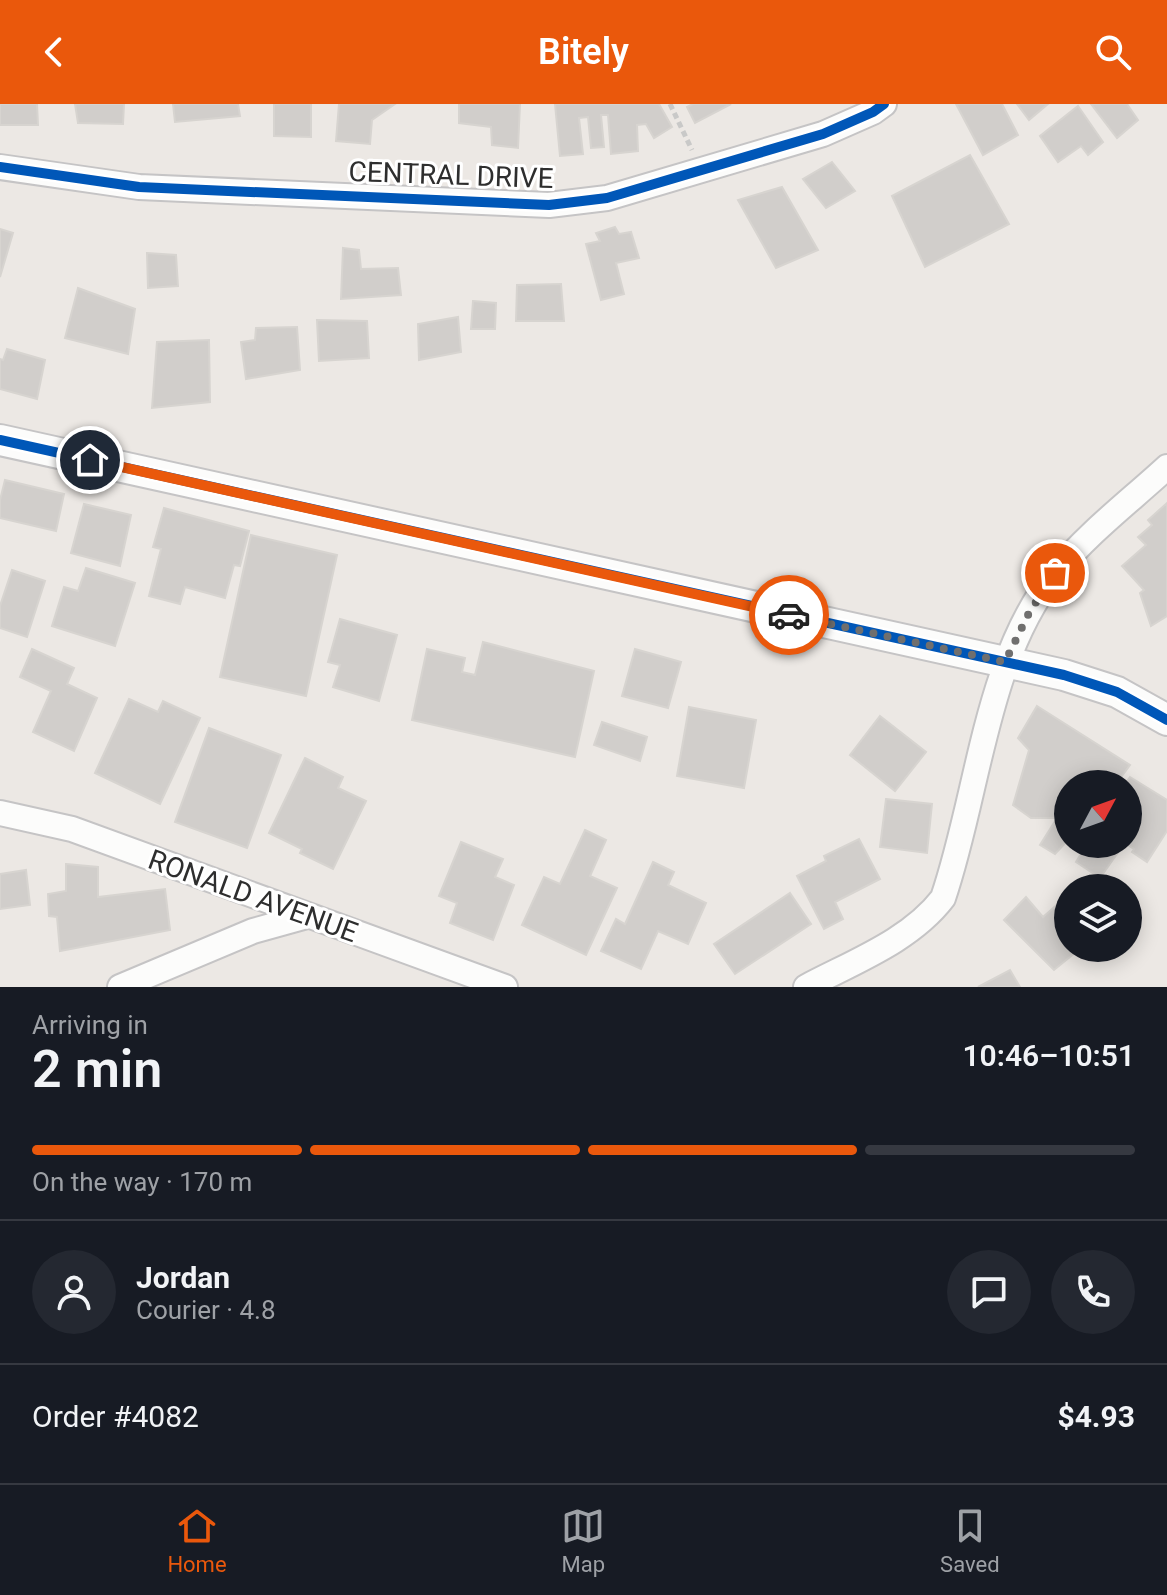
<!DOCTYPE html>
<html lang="en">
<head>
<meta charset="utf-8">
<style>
	:root { --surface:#171b24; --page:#242831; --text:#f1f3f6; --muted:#9ea1a6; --line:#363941; --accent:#ea580c }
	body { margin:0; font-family:Roboto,sans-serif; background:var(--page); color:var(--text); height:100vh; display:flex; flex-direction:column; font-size:30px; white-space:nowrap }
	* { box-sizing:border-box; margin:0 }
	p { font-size:26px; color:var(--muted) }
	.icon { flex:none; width:44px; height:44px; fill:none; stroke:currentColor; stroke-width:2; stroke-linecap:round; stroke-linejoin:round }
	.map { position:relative; height:883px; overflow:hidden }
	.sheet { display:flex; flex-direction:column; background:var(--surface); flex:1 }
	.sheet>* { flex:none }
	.needle { width:52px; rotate:49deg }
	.controls { position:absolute; left:1054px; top:666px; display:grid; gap:16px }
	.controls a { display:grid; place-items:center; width:88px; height:88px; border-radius:50%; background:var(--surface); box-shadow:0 4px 20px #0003; font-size:40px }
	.pin { position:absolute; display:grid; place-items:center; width:68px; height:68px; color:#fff; margin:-34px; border:4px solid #fff; border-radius:50%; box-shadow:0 2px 8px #0007 }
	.courier { position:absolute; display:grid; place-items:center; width:80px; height:80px; margin:-40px; border:6px solid #ea580c; border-radius:50%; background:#fff; color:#222; box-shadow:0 2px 10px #0007 }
	.headline em { font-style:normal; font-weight:600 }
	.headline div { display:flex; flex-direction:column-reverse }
	.headline { display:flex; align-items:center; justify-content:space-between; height:136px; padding:0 32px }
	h1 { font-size:52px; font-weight:600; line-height:60px }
	.bar { display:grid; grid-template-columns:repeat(4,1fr); gap:12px 8px; align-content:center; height:96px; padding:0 32px }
	.bar i { height:10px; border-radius:6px; background:var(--line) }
	.bar .selected { background:var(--accent) }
	.bar p { grid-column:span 4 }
	.line { display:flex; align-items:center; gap:20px; padding:0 32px; border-top:2px solid var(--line) }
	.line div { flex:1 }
	.round { display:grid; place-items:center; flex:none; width:84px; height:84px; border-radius:42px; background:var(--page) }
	header { display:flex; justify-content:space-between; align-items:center; height:104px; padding:0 32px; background:var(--accent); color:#fff; font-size:36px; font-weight:600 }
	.menu { display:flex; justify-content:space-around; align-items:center; height:112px; border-top:2px solid var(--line); background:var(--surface); font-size:22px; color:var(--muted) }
	.menu a { display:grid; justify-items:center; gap:4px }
	.menu .selected { color:var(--accent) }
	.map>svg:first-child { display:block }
	.building { fill:#d1cecb; stroke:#d7d4d0; stroke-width:2 }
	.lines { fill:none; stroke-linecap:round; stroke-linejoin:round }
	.minor-casing { stroke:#c5c4c5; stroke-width:28 }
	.tertiary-casing { stroke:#c5c4c5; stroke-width:34 }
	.path { stroke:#c9c9c8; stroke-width:5; stroke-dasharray:6 4; stroke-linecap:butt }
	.minor { stroke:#fcfcfb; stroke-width:24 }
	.tertiary { stroke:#fcfcfb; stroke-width:30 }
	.cycleway-casing { stroke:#fff; stroke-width:15 }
	.cycleway { stroke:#0057b8; stroke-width:10 }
	.done { stroke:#706f6e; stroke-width:8; stroke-dasharray:0 14.4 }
	.route { stroke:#ea580c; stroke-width:10 }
	.labels { text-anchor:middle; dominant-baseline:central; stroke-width:6; stroke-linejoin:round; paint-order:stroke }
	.street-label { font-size:28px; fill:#2e2e2e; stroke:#fff }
</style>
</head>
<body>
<header><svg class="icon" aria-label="back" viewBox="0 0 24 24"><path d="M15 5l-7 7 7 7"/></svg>Bitely<svg class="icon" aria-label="search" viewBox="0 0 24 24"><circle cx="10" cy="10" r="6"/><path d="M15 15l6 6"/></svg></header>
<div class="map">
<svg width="1167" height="883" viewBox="0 0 1167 883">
	<rect width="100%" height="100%" fill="#ece8e4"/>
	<!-- building -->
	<g class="building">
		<path d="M 0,0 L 37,0 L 38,21 L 0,21 Z"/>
		<path d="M 75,0 L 124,0 L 123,20 L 78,19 Z"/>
		<path d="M 173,0 L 238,0 L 240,12 L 175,18 Z"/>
		<path d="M 274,0 L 311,0 L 311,33 L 274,32 Z"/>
		<path d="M 339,0 L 395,0 L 372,16 L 370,40 L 336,37 Z"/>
		<path d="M 459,0 L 520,0 L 518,44 L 492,41 L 491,23 L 459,19 Z"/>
		<path d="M 555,0 L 659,0 L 672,23 L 654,34 L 646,20 L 637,21 L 638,47 L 611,50 L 608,11 L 601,11 L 604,43 L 591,44 L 588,13 L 579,14 L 583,50 L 560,52 Z"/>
		<path d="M 693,0 L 731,0 L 695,19 L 687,3 Z"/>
		<path d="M 956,0 L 1002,0 L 1018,31 L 983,51 Z"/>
		<path d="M 1017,0 L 1048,0 L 1029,16 Z"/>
		<path d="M 1091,0 L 1127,0 L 1138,16 L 1117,34 Z"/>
		<path d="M 1078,2 L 1103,38 L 1088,51 L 1081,42 L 1058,58 L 1040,32 Z"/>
		<path d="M 970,51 L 1009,120 L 925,163 L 892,92 Z"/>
		<path d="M 832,58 L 855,87 L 826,104 L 803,75 Z"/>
		<path d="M 782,83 L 818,146 L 776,164 L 738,96 Z"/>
		<path d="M 615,123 L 619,130 L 631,128 L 639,154 L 616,159 L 624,190 L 601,196 L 586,140 L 600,137 L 596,129 Z"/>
		<path d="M 0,125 L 13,129 L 0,173 Z"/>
		<path d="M 343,144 L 359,146 L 361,165 L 398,164 L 401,191 L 341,195 Z"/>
		<path d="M 147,149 L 176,151 L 178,182 L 148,184 Z"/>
		<path d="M 561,180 L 564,217 L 516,217 L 517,181 Z"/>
		<path d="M 78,184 L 135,205 L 128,250 L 65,234 Z"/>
		<path d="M 473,197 L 496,199 L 495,225 L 471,225 Z"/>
		<path d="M 458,213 L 461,248 L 419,256 L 418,220 Z"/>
		<path d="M 317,216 L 367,217 L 369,254 L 319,257 Z"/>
		<path d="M 297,223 L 300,266 L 246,275 L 241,238 L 255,236 L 256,224 Z"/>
		<path d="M 209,236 L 210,298 L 152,304 L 157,238 Z"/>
		<path d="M 7,245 L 45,256 L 37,295 L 0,285 L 0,255 L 3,256 Z"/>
		<path d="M 5,376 L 64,390 L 56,427 L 0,414 L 0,396 Z"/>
		<path d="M 1167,399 L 1167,512 L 1151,522 L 1140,489 L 1144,486 L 1122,462 L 1146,441 L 1138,433 L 1152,421 L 1148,416 Z"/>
		<path d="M 84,400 L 131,411 L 120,462 L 71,449 Z"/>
		<path d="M 164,404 L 249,427 L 240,462 L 234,461 L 225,494 L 185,483 L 180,500 L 149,492 L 161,445 L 153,443 Z"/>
		<path d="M 251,431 L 337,451 L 306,592 L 220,573 Z"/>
		<path d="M 86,464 L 135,479 L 115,542 L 52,522 L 64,483 L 78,487 Z"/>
		<path d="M 12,466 L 45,477 L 27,533 L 0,524 L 0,502 Z"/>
		<path d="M 340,515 L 397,531 L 379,597 L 333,583 L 340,561 L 328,558 Z"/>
		<path d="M 483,538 L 594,567 L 575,653 L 412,616 L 427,545 L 465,554 L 462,568 L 475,571 Z"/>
		<path d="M 32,545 L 74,564 L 67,580 L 97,594 L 74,647 L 33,628 L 51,587 L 20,573 Z"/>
		<path d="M 635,545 L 681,558 L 668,604 L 622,592 Z"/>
		<path d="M 129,595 L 158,608 L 163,597 L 200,614 L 160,700 L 95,669 Z"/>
		<path d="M 1037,602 L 1130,661 L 1116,680 L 1068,680 L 1068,736 L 1055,750 L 1040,741 L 1057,714 L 1031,714 L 1013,701 L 1029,646 L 1018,634 Z"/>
		<path d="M 689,603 L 756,616 L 744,684 L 677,672 Z"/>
		<path d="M 880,612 L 926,648 L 895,687 L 850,651 Z"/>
		<path d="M 602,618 L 647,633 L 640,657 L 594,641 Z"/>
		<path d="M 209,624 L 281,651 L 247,744 L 175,718 Z"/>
		<path d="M 305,654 L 343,673 L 338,684 L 366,697 L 333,765 L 300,749 L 302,745 L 269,729 Z"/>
		<path d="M 1130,673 L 1167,696 L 1167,727 L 1147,758 L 1132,748 L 1134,745 L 1126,740 L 1128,740 L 1128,680 L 1125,680 Z"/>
		<path d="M 886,695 L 932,700 L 927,749 L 880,743 Z"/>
		<path d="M 585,726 L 606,736 L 590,772 L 617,784 L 586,851 L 522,821 L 544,773 L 560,780 Z"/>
		<path d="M 859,735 L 880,775 L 835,798 L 843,815 L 824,825 L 797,772 L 826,757 L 824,752 Z"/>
		<path d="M 461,738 L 503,755 L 495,773 L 514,781 L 493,836 L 450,819 L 457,799 L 439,792 Z"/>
		<path d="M 1087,740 L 1124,740 L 1100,774 L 1076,758 Z"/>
		<path d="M 653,758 L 674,768 L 668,781 L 706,799 L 688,840 L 658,827 L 641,865 L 601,847 L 616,815 L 625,820 Z"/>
		<path d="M 66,760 L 98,763 L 98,793 L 165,785 L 170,826 L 60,847 L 57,813 L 49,812 L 48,790 L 66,787 Z"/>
		<path d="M 26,766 L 30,801 L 0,805 L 0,770 Z"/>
		<path d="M 790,789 L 811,820 L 735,870 L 714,840 Z"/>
		<path d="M 1068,791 L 1068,844 L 1081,844 L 1054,866 L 1004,816 L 1026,793 L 1043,813 Z"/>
		<path d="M 1010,866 L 1020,883 L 978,883 Z"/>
	</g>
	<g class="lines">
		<!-- minor casing -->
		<g class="minor-casing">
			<g id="minor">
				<path d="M 0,63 L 139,83 L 549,101 L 607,94 L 823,30 L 873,8 L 884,0"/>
				<path d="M 0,709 L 72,725 L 505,883"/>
				<path d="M 120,883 L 253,827 L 307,812"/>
				<path d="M 806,883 C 853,858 910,837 943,794 C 979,689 985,556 1056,468 C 1088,429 1130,397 1167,363"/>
			</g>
		</g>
		<!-- tertiary casing -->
		<g class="tertiary-casing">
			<path id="tertiary" d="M 0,336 L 1064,571 L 1117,588 L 1167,616"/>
		</g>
		<!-- path -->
		<path class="path" d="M 670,0 L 692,46"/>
		<!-- minor -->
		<use href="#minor" class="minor"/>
		<!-- tertiary -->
		<use href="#tertiary" class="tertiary"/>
		<!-- cycleway casing -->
		<g class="cycleway-casing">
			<g id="cycleway">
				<path d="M 0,63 L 139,83 L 549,101 L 607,94 L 823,30 L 873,8 L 884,0"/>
				<path d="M 0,336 L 1064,571 L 1117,588 L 1167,616"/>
			</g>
		</g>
		<!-- cycleway -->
		<use href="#cycleway" class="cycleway"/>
	</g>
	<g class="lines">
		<!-- done -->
		<path class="done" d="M 789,511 L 1005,558 L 1029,509 L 1055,469"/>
		<!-- route -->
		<path class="route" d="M 90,356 L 789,511"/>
	</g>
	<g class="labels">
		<!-- street labels -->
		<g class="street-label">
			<text transform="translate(451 71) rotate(2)">CENTRAL DRIVE</text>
			<text transform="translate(253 792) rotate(20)">RONALD AVENUE</text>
		</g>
	</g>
</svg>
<div class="controls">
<a><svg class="needle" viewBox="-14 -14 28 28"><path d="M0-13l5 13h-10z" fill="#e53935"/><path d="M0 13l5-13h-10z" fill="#9ea1a6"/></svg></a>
<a><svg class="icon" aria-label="layers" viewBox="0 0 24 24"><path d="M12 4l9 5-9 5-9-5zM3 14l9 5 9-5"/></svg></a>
</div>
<div class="pin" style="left:1055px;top:469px;background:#ea580c"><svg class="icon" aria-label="bag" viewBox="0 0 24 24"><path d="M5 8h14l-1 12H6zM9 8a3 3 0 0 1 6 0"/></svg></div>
<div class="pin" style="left:90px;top:356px;background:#1f2937"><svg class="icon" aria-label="home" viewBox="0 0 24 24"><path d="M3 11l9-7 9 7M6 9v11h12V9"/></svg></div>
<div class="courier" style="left:789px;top:511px"><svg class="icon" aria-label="car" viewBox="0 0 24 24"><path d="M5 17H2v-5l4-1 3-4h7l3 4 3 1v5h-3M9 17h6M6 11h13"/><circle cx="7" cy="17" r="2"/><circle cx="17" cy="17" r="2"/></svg></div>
</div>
<section class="sheet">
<div class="headline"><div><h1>2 min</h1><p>Arriving in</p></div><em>10:46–10:51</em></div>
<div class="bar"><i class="selected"></i><i class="selected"></i><i class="selected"></i><i></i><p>On the way · 170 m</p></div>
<div class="line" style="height:144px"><a class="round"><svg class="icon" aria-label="person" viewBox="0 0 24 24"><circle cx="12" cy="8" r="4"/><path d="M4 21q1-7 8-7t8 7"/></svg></a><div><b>Jordan</b><p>Courier · 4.8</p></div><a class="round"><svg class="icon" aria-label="chat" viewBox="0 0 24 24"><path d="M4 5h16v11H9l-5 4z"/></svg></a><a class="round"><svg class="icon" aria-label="phone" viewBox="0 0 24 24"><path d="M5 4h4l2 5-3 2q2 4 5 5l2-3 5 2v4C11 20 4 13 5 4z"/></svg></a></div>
<div class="line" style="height:104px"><div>Order #4082</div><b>$4.93</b></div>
</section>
<nav class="menu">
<a class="selected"><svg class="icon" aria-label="home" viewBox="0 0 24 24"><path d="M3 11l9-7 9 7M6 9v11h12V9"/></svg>Home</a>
<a><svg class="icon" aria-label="map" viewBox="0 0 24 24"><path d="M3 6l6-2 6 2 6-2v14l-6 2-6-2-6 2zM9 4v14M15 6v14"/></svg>Map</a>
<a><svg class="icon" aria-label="saved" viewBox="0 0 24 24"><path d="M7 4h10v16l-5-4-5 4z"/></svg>Saved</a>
</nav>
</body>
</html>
